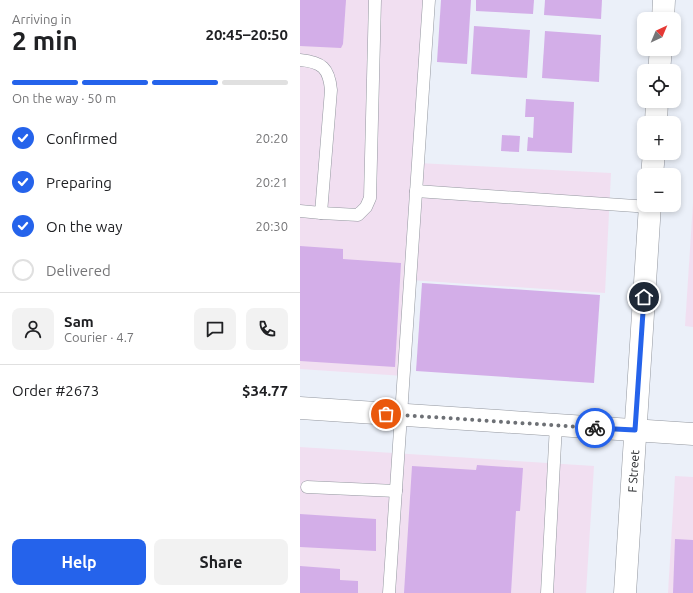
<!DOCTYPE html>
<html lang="en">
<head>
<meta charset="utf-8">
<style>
	:root { --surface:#fff; --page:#f2f2f2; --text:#202124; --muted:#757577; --line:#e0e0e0; --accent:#2563eb }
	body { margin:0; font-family:Ubuntu,sans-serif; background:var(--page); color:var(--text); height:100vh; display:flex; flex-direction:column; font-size:15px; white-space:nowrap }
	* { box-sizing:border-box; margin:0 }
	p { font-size:13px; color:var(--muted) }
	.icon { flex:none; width:22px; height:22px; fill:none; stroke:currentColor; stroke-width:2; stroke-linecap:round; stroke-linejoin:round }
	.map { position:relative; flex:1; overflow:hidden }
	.sheet { display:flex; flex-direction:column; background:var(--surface); width:300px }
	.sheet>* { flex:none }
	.needle { width:26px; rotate:44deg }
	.tools { position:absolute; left:337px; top:12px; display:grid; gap:8px }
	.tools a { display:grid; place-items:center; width:44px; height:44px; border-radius:8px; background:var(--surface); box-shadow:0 2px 6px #0003; font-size:20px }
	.pin { position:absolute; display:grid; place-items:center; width:34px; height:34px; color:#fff; margin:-17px; border:2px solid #fff; border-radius:50%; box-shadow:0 1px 4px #0007 }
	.courier { position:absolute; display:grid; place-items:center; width:40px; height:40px; margin:-20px; border:3px solid #2563eb; border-radius:50%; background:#fff; color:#222; box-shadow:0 1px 5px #0007 }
	.overview em { font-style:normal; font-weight:600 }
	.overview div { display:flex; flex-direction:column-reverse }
	.overview { display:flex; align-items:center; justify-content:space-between; height:68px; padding:0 12px }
	h1 { font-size:26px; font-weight:600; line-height:30px }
	.bar { display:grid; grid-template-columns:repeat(4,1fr); gap:6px 4px; align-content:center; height:48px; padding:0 12px }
	.bar i { height:5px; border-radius:3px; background:var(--line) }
	.bar .selected { background:var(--accent) }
	.bar p { grid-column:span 4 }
	.line { display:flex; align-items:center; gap:10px; padding:0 12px; border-top:1px solid var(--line) }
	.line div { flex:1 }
	.round { display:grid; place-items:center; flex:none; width:42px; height:42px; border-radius:8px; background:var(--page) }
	ol { padding:0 12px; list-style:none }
	li { display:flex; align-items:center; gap:12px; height:44px }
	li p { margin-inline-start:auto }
	li .icon { padding:4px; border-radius:50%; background:var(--accent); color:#fff; stroke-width:4 }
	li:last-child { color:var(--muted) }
	li i { width:22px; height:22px; border:2px solid var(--line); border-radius:50% }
	.primary-button { display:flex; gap:8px; margin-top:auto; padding:8px 12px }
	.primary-button a { flex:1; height:46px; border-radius:8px; background:var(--accent); color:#fff; font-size:16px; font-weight:600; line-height:46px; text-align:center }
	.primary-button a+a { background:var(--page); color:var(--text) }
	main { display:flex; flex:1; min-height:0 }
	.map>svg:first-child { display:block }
	.commercial { fill:#f1dff1 }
	.building { fill:#d3aee8 }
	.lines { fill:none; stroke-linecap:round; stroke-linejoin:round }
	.service-casing { stroke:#93979f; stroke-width:13 }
	.minor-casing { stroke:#93979f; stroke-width:23 }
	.tertiary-casing { stroke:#93979f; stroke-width:23 }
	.service { stroke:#fff; stroke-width:12 }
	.minor { stroke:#fff; stroke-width:22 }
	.tertiary { stroke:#fff; stroke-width:22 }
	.done { stroke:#6d7075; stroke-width:4; stroke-dasharray:0 7.2 }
	.route { stroke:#2563eb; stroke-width:5 }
	.labels { text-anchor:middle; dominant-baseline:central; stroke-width:4; stroke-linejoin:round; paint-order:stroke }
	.street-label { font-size:12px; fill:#292b2e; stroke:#fcfdff }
</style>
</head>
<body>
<main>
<section class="sheet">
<div class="overview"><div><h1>2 min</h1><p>Arriving in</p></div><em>20:45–20:50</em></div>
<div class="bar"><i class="selected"></i><i class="selected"></i><i class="selected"></i><i></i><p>On the way · 50 m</p></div>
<ol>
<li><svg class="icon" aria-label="check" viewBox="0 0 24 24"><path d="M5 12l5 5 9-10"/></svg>Confirmed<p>20:20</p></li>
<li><svg class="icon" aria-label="check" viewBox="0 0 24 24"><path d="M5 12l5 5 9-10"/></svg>Preparing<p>20:21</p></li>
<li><svg class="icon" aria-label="check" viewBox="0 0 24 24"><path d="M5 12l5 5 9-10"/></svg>On the way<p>20:30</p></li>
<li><i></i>Delivered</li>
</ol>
<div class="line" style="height:72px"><a class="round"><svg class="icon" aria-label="person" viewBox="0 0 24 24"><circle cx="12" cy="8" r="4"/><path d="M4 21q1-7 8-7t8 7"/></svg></a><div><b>Sam</b><p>Courier · 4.7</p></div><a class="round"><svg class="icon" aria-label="chat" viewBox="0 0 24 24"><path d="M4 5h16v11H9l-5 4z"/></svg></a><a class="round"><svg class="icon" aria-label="phone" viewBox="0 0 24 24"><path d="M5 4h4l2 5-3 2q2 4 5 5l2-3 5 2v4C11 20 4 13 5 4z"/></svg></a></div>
<div class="line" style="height:52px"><div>Order #2673</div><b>$34.77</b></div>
<div class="primary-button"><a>Help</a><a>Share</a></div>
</section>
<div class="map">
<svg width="393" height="593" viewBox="0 0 393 593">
	<rect width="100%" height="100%" fill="#ebf0f9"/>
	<!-- commercial -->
	<g class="commercial">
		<path d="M 0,0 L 128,0 L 118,163 L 311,173 L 305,293 L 110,280 L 104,376 L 0,369 Z"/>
		<path d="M 393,203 L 393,327 L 385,326 Z"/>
		<path d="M 0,447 L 294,466 L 286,593 L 0,593 Z"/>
		<path d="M 375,476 L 393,477 L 393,593 L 368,593 Z"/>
	</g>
	<!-- building -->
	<g class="building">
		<path d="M 0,0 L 46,0 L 43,44 L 41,48 L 0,46 Z"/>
		<path d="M 141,0 L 171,0 L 167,64 L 137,62 Z"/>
		<path d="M 176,0 L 234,0 L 233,14 L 176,11 Z"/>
		<path d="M 245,0 L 302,0 L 301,19 L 244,15 Z"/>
		<path d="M 174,26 L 230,30 L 227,78 L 171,74 Z"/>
		<path d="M 245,31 L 301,35 L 299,82 L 242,78 Z"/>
		<path d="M 226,99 L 274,102 L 272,153 L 227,151 L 228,137 L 233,138 L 234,117 L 225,117 Z"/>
		<path d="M 202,135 L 220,136 L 219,152 L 201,151 Z"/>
		<path d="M 0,246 L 43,249 L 43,259 L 101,263 L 95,367 L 0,361 Z"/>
		<path d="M 122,283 L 300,295 L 294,383 L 116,371 Z"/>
		<path d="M 177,465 L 223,468 L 220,511 L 216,511 L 211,593 L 104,593 L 112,466 L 176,470 Z"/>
		<path d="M 0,514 L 76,519 L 76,551 L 0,547 Z"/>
		<path d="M 375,539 L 393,540 L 393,593 L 373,593 Z"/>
		<path d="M 0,566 L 40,569 L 40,580 L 58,581 L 58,593 L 0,593 Z"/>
	</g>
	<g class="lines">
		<!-- service casing -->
		<g class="service-casing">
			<g id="service">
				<path d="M 0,60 C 22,62 29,68 31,90 L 21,213 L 0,211"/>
				<path d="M 116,191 L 350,207"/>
				<path d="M 21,213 L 58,215 L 66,207 L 70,198 L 75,0"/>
				<path d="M 7,487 L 96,491"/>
				<path d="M 89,593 L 129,0"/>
				<path d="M 247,593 L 256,425"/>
			</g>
		</g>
		<!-- minor casing -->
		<g class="minor-casing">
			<g id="minor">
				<path d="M 363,19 L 364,0"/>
				<path d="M 359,71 L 361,49"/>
				<path d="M 356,123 L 357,101"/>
				<path d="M 352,175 L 354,153"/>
				<path id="s1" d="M 325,593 L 350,205"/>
			</g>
		</g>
		<!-- tertiary casing -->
		<g class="tertiary-casing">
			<path id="tertiary" d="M 0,408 L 393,434"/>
		</g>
		<!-- service -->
		<use href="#service" class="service"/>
		<!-- minor -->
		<use href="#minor" class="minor"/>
		<!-- tertiary -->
		<use href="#tertiary" class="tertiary"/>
	</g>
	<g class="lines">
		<!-- done -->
		<path class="done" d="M 86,414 L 295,428"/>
		<!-- route -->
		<path class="route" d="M 295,428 L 335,430 L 344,297"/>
	</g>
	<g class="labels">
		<!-- street labels -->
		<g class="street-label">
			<text stroke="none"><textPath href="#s1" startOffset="122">F Street</textPath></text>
		</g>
	</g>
</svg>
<div class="tools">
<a><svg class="needle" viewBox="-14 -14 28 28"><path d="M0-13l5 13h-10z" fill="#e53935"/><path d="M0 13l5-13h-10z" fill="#757577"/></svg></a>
<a><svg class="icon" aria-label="locate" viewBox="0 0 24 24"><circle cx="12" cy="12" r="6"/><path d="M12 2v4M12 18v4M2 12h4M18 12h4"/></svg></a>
<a>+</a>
<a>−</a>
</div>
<div class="pin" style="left:86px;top:414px;background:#ea580c"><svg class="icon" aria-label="bag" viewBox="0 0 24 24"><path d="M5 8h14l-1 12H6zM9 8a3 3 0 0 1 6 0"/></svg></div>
<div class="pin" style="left:344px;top:297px;background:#1f2937"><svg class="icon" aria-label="home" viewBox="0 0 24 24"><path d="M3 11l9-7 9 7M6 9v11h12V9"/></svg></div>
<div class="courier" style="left:295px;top:428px"><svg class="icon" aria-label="bike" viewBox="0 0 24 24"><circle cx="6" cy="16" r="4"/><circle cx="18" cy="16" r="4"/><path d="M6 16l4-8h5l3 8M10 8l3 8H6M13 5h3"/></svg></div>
</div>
</main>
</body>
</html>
